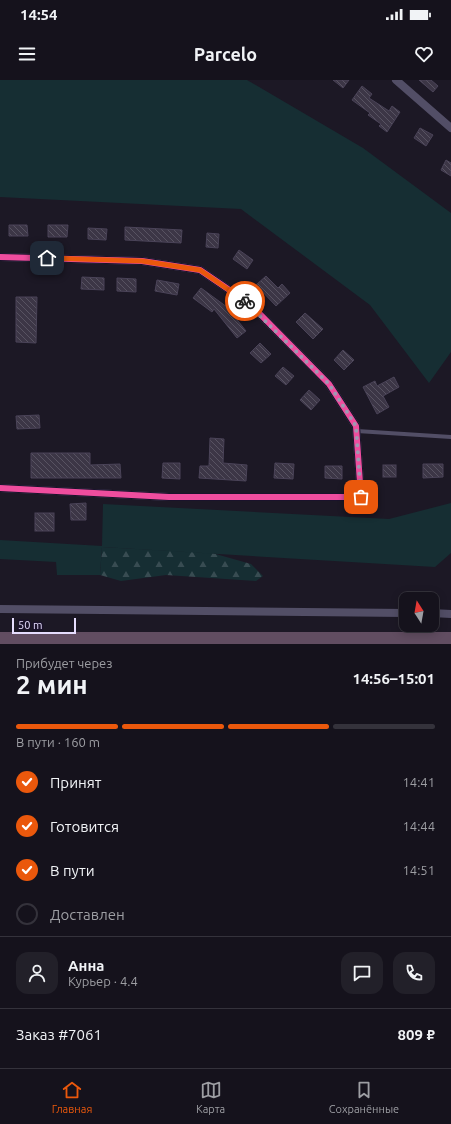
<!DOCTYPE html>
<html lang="ru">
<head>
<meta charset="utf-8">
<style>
	:root { --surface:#15121c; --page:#222029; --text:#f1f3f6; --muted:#9d9ea3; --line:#34323b; --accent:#ea580c }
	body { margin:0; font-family:Ubuntu,sans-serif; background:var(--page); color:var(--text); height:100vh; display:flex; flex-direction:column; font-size:15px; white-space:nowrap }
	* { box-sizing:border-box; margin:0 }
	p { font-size:13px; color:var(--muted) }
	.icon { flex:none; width:22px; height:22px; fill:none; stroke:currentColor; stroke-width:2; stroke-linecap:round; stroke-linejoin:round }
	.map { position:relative; height:564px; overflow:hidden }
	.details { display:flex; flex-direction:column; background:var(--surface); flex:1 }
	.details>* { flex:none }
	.needle { width:26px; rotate:349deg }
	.tools { position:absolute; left:399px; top:512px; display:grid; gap:8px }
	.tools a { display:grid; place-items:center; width:40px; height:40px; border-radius:8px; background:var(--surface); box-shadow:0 2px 10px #0003,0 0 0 1px var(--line); font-size:20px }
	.scale { position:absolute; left:12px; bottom:10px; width:64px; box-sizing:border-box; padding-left:4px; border:2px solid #e6ddfe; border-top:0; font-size:11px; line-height:14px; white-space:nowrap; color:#e6ddfe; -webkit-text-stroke:3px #1a122b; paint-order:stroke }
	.pin { position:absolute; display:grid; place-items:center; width:34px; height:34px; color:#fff; margin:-17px; border-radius:8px; box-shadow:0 2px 6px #0006 }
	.courier { position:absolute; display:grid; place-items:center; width:40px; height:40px; margin:-20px; border:3px solid #ea580c; border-radius:50%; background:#fff; color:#222; box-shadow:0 1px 5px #0007 }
	.summary em { font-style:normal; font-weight:700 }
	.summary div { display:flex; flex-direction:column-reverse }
	.summary { display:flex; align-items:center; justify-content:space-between; height:68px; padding:0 16px }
	h1 { font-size:26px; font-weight:700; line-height:30px }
	.bar { display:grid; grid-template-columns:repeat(4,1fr); gap:6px 4px; align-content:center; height:48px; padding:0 16px }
	.bar i { height:5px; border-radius:3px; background:var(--line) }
	.bar .current { background:var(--accent) }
	.bar p { grid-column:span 4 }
	.line { display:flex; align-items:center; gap:10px; padding:0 16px; border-top:1px solid var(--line) }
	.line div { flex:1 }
	.round { display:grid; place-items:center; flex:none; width:42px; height:42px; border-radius:12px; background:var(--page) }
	ol { padding:0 16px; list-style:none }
	li { display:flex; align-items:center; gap:12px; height:44px }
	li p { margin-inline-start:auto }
	li .icon { padding:4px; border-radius:50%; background:var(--accent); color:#fff; stroke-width:4 }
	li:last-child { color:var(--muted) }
	li i { width:22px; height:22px; border:2px solid var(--line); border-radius:50% }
	.status { display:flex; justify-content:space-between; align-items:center; height:28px; padding:0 20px; background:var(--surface); direction:ltr }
	.status svg { height:11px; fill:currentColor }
	header { display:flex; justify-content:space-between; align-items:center; height:52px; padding:0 16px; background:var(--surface); font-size:18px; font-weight:700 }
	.tab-bar { display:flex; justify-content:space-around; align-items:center; height:56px; border-top:1px solid var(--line); background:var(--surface); font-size:11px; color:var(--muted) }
	.tab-bar a { display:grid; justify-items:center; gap:2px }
	.tab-bar .current { color:var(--accent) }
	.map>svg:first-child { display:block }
	.forest { fill:url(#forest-firs) }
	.garden { fill:#162e33 }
	.building { fill:url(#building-back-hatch); stroke:#4a4358 }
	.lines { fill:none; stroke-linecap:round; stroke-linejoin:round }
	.lane { stroke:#524e66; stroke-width:4 }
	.street { stroke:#524e66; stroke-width:8 }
	.highway { stroke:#614d61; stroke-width:14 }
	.cycleway-casing { stroke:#1a122b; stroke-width:8 }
	.cycleway { stroke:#ef4d9e; stroke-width:6 }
	.done { stroke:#9f98b2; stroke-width:4; stroke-dasharray:0 7.2 }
	.route { stroke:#ea580c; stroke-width:5 }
</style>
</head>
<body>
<div class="status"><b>14:54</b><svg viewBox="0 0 49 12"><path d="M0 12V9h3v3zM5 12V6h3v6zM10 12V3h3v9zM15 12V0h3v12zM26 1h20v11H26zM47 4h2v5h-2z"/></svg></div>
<header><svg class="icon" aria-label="menu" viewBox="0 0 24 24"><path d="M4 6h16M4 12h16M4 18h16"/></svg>Parcelo<svg class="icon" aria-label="heart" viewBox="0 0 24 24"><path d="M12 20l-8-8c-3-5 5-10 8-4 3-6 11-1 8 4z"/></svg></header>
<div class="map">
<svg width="451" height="564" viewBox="0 0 451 564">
	<defs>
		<pattern id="forest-firs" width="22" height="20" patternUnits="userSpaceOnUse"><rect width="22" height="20" fill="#162e33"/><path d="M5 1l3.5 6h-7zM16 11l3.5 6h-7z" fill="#384c52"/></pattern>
		<pattern id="building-back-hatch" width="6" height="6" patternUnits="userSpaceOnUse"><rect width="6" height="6" fill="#3c3646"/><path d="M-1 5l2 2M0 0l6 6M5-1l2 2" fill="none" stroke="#585362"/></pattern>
	</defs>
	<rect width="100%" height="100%" fill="#1c1825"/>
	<!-- forest -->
	<path class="forest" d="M 102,467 L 212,473 L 251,484 L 263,496 L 256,501 L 166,495 L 121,501 L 100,495 Z"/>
	<!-- garden -->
	<g class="garden">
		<path d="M 0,0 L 247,0 L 363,68 L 451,133 L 451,272 L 429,303 L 370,225 L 241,129 L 0,117 Z"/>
		<path d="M 451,423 L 451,473 L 435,487 L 102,467 L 100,495 L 57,495 L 56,482 L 0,479 L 0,460 L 102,466 L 103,424 L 389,439 Z"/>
	</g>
	<!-- building -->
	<g class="building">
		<path d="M 333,0 L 349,0 L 343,8 Z"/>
		<path d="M 419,0 L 431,0 L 438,6 L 433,12 Z"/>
		<path d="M 362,6 L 372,14 L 369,18 L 389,31 L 392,26 L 400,32 L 387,52 L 379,46 L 381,44 L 368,35 L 370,33 L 352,20 Z"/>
		<path d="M 420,48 L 433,55 L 426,66 L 414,58 Z"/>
		<path d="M 446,80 L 451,83 L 451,96 L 441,90 Z"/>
		<path d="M 9,145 L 27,145 L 28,156 L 9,156 Z"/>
		<path d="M 48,145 L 68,145 L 67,157 L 48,157 Z"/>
		<path d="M 125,147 L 182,150 L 181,163 L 125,160 Z"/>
		<path d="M 88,148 L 107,149 L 106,160 L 88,159 Z"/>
		<path d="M 207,153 L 219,154 L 218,168 L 206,167 Z"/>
		<path d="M 239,170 L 253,180 L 247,189 L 233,179 Z"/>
		<path d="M 266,196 L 278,208 L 282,204 L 290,213 L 276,226 L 256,205 Z"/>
		<path d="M 82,197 L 104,198 L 104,210 L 81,209 Z"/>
		<path d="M 117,198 L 136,199 L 136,212 L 117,211 Z"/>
		<path d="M 157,200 L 179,204 L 177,215 L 155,211 Z"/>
		<path d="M 201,208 L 227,227 L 246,251 L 237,258 L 214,229 L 212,232 L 193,218 Z"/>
		<path d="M 16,217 L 37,217 L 36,263 L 16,262 Z"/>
		<path d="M 305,233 L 323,249 L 313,259 L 296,242 Z"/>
		<path d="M 260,263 L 271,274 L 261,283 L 250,273 Z"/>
		<path d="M 343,270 L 354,280 L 344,290 L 334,280 Z"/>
		<path d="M 283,287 L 294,296 L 286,305 L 275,296 Z"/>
		<path d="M 394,297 L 399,307 L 383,316 L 389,327 L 377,334 L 363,307 L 375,301 L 377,306 Z"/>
		<path d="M 309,310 L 320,320 L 311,330 L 300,320 Z"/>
		<path d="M 39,335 L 40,348 L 17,349 L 16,336 Z"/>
		<path d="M 210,358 L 224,359 L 223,383 L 247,385 L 246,401 L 199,398 L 200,386 L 209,386 Z"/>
		<path d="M 31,373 L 90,373 L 90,385 L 120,384 L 121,398 L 31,398 Z"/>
		<path d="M 163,383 L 180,383 L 180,399 L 162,398 Z"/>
		<path d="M 275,383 L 294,384 L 293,399 L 274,398 Z"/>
		<path d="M 423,384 L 443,384 L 443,397 L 423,398 Z"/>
		<rect x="383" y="385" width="13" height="12"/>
		<path d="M 325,386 L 342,386 L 342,399 L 325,398 Z"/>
		<path d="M 86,423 L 86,440 L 71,440 L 70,424 Z"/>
		<rect x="35" y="433" width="19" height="18"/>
	</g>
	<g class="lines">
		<!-- lane -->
		<path class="lane" d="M 357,351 L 451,357"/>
		<!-- street -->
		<g class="street">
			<path d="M 396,0 L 451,48"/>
			<path d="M 0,177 L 142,181 L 200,190 L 250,224 L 329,304 L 356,346 L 361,417 L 169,417 L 0,408"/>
			<path d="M 0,529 L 406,533"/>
			<path d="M 432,533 L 451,534"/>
		</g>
		<!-- highway -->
		<path class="highway" d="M 0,559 L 451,559"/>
		<!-- cycleway casing -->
		<g class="cycleway-casing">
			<path id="cycleway" d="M 0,177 L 142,181 L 200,190 L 250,224 L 329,304 L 356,346 L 361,417 L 169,417 L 0,408"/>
		</g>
		<!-- cycleway -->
		<use href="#cycleway" class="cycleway"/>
	</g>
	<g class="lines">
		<!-- done -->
		<path class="done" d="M 245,221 L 329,304 L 356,346 L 361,417"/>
		<!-- route -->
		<path class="route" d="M 47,178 L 142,181 L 200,190 L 245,221"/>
	</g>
</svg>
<div class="tools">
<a><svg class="needle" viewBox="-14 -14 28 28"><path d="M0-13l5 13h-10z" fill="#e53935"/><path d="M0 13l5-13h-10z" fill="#9d9ea3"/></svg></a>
</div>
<div class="scale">50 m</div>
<div class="pin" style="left:361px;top:417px;background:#ea580c"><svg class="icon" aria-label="bag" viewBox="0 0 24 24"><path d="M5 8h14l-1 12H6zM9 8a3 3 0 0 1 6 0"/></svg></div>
<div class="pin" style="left:47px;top:178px;background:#1f2937"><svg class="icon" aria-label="home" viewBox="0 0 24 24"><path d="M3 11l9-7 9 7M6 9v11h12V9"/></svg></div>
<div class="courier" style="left:245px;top:221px"><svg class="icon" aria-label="bike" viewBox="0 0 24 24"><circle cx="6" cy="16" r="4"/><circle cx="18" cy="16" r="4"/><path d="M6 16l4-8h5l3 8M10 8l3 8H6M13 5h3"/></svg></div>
</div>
<section class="details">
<div class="summary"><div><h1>2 мин</h1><p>Прибудет через</p></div><em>14:56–15:01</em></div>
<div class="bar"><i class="current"></i><i class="current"></i><i class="current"></i><i></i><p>В пути · 160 m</p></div>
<ol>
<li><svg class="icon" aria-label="check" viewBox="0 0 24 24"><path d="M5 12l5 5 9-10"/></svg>Принят<p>14:41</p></li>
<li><svg class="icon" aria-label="check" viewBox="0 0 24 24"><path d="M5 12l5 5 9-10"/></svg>Готовится<p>14:44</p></li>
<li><svg class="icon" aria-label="check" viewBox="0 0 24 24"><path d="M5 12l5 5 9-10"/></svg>В пути<p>14:51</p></li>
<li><i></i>Доставлен</li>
</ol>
<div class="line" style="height:72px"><a class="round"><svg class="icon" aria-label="person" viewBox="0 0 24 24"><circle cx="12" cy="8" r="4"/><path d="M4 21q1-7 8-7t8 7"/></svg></a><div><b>Анна</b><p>Курьер · 4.4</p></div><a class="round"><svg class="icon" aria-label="chat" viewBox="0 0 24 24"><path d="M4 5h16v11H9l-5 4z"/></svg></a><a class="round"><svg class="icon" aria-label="phone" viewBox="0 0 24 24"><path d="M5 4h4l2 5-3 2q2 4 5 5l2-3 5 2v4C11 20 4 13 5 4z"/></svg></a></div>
<div class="line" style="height:52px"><div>Заказ #7061</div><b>809 ₽</b></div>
</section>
<nav class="tab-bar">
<a class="current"><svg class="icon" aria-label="home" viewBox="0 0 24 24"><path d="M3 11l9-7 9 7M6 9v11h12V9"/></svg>Главная</a>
<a><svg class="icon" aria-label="map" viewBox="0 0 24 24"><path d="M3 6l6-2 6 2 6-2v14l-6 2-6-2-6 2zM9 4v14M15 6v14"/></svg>Карта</a>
<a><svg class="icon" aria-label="saved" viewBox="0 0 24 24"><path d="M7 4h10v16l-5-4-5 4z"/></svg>Сохранённые</a>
</nav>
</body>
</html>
